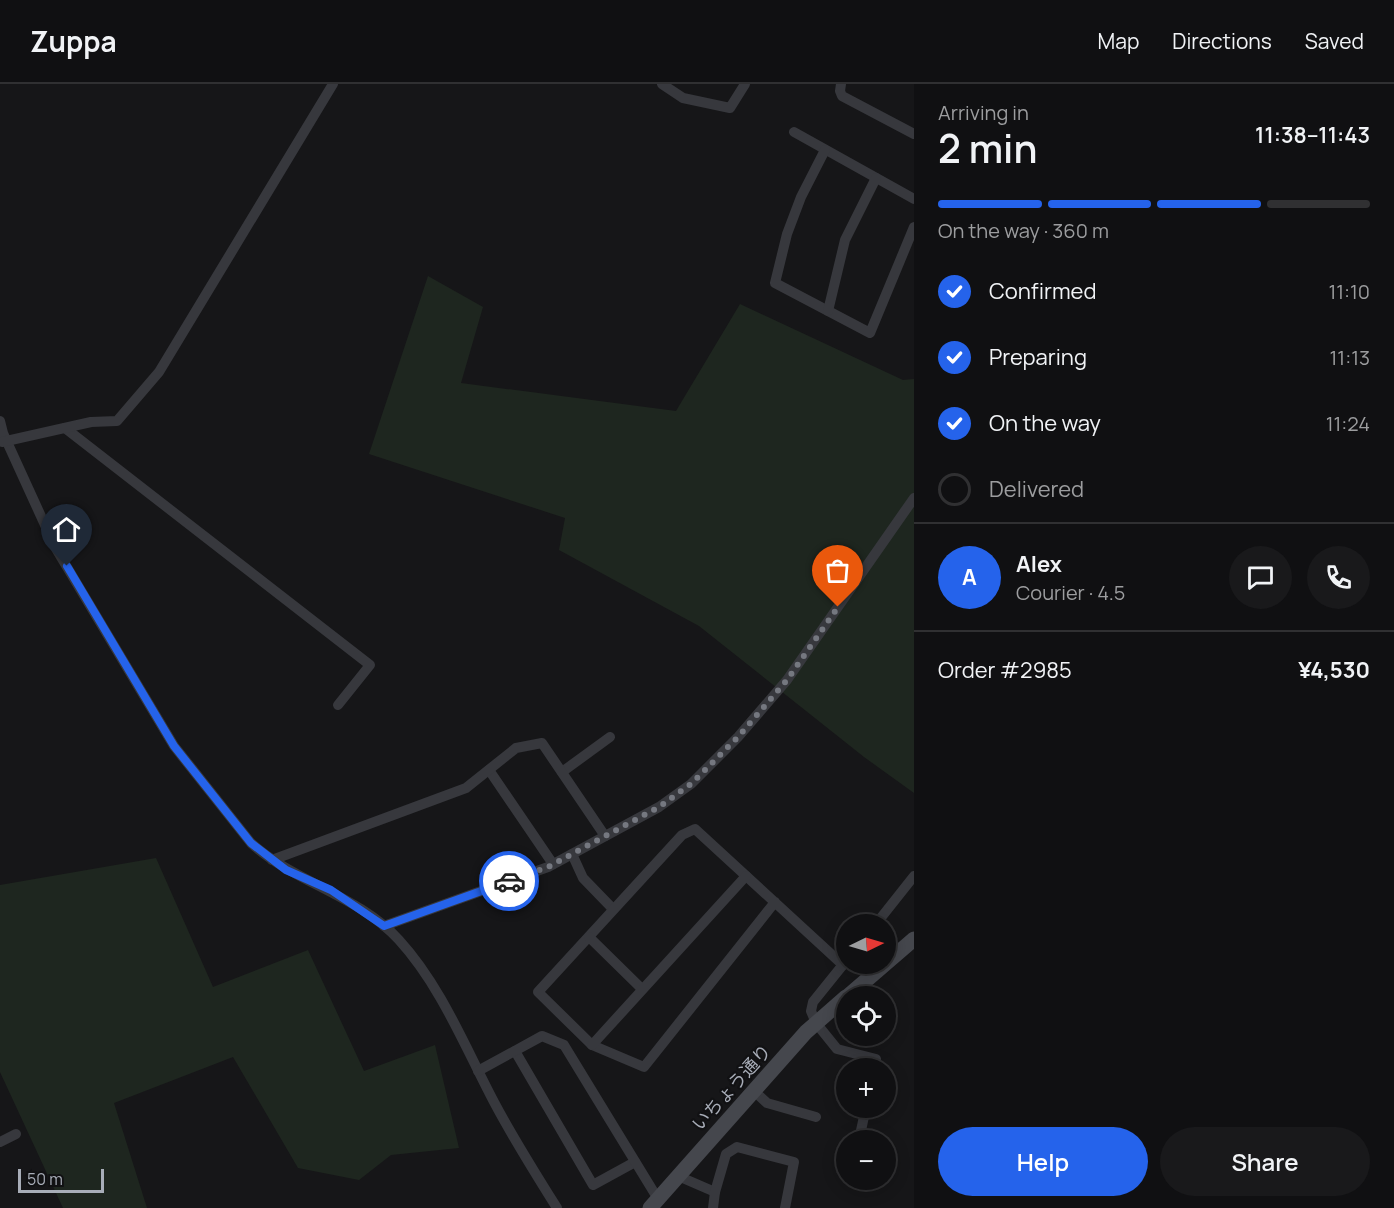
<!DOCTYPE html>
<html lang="en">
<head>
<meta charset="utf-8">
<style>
	:root { --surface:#101012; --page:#19191b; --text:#f1f3f6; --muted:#9c9d9f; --line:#303032; --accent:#2563eb }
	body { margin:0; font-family:Manrope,"Noto Sans JP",sans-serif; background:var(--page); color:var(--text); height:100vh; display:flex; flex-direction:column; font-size:22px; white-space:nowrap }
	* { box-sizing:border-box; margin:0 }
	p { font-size:20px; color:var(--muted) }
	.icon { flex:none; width:33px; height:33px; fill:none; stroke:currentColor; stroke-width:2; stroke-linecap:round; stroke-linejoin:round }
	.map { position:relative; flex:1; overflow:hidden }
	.panel { display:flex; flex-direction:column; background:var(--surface); width:480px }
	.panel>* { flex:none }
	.needle { width:39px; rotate:85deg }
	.tools { position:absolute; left:836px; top:830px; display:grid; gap:12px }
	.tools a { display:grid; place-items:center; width:60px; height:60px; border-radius:50%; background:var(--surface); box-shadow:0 3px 15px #0003,0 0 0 2px var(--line); font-size:30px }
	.scale { position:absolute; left:18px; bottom:15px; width:86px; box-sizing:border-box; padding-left:6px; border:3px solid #a8adb8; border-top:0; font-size:16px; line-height:21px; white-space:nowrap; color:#a8adb8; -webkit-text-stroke:4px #111113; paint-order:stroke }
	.pin { position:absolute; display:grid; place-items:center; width:51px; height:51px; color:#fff; margin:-62px -26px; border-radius:50% 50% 50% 0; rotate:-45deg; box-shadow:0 0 6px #0007 }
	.pin .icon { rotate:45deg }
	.courier { position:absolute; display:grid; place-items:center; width:60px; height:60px; margin:-30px; border:4px solid #2563eb; border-radius:50%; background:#fff; color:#222; box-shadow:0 2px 8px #0007 }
	.headline em { font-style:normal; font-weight:600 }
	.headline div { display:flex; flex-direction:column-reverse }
	.headline { display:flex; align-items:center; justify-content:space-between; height:102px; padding:0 24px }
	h1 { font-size:39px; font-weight:600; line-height:45px }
	.bar { display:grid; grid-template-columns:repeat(4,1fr); gap:9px 6px; align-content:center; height:72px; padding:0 24px }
	.bar i { height:8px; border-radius:4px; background:var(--line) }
	.bar .active { background:var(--accent) }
	.bar p { grid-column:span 4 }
	.line { display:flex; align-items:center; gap:15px; padding:0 24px; border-top:2px solid var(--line) }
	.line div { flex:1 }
	.round { display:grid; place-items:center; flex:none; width:63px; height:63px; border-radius:32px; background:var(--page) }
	ol { padding:0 24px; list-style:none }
	li { display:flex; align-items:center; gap:18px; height:66px }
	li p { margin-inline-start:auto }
	li .icon { padding:6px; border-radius:50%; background:var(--accent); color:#fff; stroke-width:4 }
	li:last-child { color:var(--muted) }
	li i { width:33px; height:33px; border:3px solid var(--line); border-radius:50% }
	.cta { display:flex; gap:12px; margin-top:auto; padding:12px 24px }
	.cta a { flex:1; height:69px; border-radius:36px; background:var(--accent); color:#fff; font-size:24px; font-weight:600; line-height:69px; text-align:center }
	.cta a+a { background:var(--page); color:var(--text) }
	header { display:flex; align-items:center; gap:36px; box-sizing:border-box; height:84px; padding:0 30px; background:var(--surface); border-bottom:2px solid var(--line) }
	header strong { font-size:28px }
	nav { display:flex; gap:33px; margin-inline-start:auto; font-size:21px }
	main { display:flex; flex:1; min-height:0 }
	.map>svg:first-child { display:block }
	.green { fill:#1e261f }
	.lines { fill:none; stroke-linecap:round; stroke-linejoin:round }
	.street { stroke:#37383d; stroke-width:10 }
	.secondary { stroke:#45474d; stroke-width:15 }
	.done { stroke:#757880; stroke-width:6; stroke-dasharray:0 10.8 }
	.route { stroke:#2563eb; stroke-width:8 }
	.labels { text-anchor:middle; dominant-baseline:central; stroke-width:4.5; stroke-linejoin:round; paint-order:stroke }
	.street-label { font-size:18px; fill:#a8adb8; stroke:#111113 }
</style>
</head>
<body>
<header>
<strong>Zuppa</strong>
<nav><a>Map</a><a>Directions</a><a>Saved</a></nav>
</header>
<main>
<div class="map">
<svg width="914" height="1124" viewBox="0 0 914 1124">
	<rect width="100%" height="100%" fill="#161618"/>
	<!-- green -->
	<g class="green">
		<path d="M 428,192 L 483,223 L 461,299 L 676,327 L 740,220 L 903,296 L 914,295 L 914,709 L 864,673 L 699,542 L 559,466 L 565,434 L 369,370 Z"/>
		<path d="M 156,774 L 213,903 L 308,866 L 364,987 L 435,961 L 459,1064 L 391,1071 L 359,1096 L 298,1084 L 233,973 L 114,1019 L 147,1124 L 63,1124 L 0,988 L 0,801 Z"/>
	</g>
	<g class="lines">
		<!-- street -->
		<g class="street">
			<path d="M 662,0 L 683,14 L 730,24 L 745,0"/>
			<path d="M 841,0 L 840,7 L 842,12 L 914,50"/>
			<path d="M 794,48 L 914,115"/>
			<path d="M 825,66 L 801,113 L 787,150 L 775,199 L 870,249 L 914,143"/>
			<path d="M 828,227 L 845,156 L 876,94"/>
			<path d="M 0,337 L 3,349 L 55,463 L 174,662 L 251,759 C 295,799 358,811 399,856 C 441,902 465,963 494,1018 C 513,1054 535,1089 557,1124"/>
			<path d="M 65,344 L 370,581 L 338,621"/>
			<path d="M 2,358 L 91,338 L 117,337 L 159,288 L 333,0"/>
			<path d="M 489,686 L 553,780"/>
			<path d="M 562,688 L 610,653"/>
			<path d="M 572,770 L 583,794 L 613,825"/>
			<path d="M 272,776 L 466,704 L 516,664 L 542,659 L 605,752"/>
			<path d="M 775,818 L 644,983 L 592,961 L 538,908 L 682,751 L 695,745 L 843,881"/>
			<path d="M 876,840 L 914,792"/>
			<path d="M 384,842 L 548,783 L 659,723 L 691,700 L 738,653 L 787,596 L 914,414"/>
			<path d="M 589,853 L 642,905"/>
			<path d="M 846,877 L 813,918 L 811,927 L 816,939 L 837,965 L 876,975 L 874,984"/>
			<path d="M 592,961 L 746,792"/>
			<path d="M 515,967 L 593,1101 L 635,1078"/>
			<path d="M 478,987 L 542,952 L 564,961 L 658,1115"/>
			<path d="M 753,1006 L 767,1019 L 816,1033"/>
			<path d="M 859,1056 L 866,1023"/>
			<path d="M 0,1058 L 16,1050"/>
			<path d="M 678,1092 L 715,1108"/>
			<path d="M 713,1124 L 715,1108 L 726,1070 L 737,1063 L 794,1078 L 785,1124"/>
		</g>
		<!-- secondary -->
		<g class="secondary">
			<path d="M 848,912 L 914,855"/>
			<path d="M 650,1124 L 806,948 L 846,913"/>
		</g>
	</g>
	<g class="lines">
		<!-- done -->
		<path class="done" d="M 509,797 L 548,783 L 659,723 L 691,700 L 738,653 L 787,596 L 838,523"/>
		<!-- route -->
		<path class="route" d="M 67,482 L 174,662 L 251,759 L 286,786 L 331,806 L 384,842 L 509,797"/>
	</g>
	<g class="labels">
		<!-- street labels -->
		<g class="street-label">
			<text transform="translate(731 1003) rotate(-48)">いちょう通り</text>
		</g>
	</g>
</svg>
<div class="tools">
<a><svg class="needle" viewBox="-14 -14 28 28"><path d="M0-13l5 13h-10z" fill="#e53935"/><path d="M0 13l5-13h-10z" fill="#9c9d9f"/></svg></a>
<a><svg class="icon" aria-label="locate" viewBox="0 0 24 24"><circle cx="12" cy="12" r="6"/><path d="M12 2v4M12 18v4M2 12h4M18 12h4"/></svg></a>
<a>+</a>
<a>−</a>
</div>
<div class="scale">50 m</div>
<div class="pin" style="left:838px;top:523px;background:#ea580c"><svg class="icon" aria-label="bag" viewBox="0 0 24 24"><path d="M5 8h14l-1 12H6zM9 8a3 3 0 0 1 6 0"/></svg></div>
<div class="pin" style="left:67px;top:482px;background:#1f2937"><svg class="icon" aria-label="home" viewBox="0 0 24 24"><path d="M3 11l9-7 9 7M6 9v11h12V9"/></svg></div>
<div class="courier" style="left:509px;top:797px"><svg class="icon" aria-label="car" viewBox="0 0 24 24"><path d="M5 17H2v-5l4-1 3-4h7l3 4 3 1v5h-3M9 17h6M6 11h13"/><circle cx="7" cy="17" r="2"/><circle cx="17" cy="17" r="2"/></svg></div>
</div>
<section class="panel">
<div class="headline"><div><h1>2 min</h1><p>Arriving in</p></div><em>11:38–11:43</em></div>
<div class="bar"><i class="active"></i><i class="active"></i><i class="active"></i><i></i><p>On the way · 360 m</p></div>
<ol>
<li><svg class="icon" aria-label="check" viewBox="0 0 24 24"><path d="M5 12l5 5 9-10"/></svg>Confirmed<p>11:10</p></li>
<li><svg class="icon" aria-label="check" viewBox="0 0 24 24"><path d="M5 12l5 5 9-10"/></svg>Preparing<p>11:13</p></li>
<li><svg class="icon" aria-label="check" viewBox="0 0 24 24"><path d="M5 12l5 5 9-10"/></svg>On the way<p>11:24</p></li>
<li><i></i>Delivered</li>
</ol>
<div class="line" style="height:108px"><b class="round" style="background:var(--accent);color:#fff">A</b><div><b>Alex</b><p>Courier · 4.5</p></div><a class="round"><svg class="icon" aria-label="chat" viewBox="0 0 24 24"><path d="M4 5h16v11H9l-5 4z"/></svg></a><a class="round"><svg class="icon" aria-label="phone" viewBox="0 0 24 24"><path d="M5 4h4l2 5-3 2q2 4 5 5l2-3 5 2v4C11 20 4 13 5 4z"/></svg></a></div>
<div class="line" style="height:78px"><div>Order #2985</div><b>¥4,530</b></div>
<div class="cta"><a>Help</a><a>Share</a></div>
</section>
</main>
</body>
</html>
